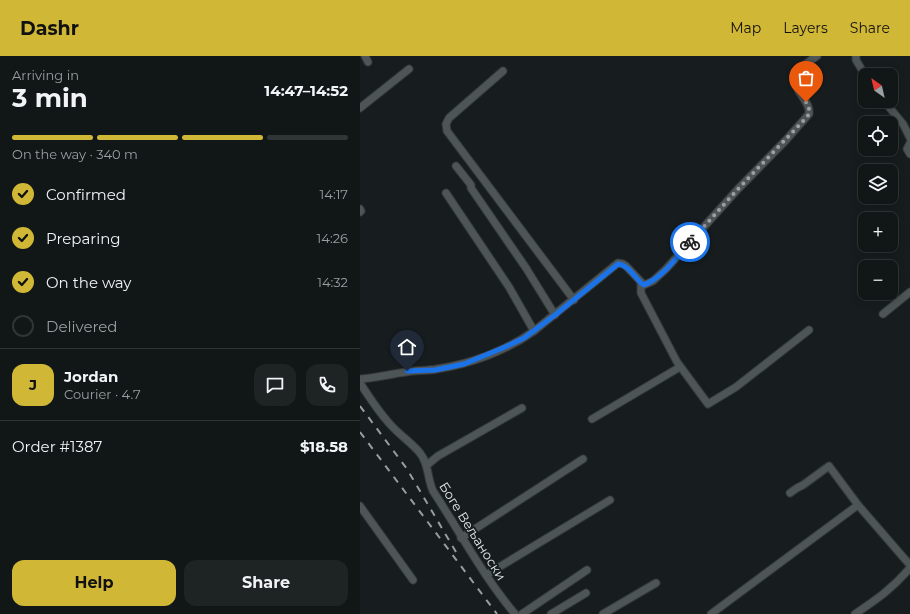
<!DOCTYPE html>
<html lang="en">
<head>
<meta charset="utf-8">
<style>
	:root { --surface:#111617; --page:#1e2324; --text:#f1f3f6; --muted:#9c9fa1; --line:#303536; --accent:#d1b736 }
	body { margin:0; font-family:Montserrat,sans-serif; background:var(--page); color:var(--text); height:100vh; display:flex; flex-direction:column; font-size:15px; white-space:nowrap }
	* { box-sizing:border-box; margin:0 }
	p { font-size:13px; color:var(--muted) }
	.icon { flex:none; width:22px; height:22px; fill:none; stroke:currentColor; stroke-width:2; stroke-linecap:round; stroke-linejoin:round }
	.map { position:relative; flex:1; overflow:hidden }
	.side { display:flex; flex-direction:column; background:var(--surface); width:360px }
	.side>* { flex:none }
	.needle { width:26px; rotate:326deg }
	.fabs { position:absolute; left:498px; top:12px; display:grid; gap:8px }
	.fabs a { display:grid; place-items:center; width:40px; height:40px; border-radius:8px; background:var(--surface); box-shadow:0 2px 10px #0003,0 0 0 1px var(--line); font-size:20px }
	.pin { position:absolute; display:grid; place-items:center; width:34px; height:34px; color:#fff; margin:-41px -17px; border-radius:50% 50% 50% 0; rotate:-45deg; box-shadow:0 0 4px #0007 }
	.pin .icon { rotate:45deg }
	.courier { position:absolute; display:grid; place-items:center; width:40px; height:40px; margin:-20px; border:3px solid #1a73e8; border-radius:50%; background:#fff; color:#222; box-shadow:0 1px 5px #0007 }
	.head em { font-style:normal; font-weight:700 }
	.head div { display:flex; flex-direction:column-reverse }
	.head { display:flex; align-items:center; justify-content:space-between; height:68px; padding:0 12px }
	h1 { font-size:26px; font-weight:700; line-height:30px }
	.bar { display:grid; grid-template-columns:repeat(4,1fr); gap:6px 4px; align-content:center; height:48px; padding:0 12px }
	.bar i { height:5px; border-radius:3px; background:var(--line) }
	.bar .active { background:var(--accent) }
	.bar p { grid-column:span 4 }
	.line { display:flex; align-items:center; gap:10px; padding:0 12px; border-top:1px solid var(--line) }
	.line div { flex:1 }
	.round { display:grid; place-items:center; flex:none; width:42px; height:42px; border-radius:12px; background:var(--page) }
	ol { padding:0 12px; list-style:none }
	li { display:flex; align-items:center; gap:12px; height:44px }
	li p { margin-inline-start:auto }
	li .icon { padding:4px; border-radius:50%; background:var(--accent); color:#111; stroke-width:4 }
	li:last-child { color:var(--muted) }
	li i { width:22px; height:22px; border:2px solid var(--line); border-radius:50% }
	.cta { display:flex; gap:8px; margin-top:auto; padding:8px 12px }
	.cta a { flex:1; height:46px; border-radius:12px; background:var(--accent); color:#111; font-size:16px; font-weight:700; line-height:46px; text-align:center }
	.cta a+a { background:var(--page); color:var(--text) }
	header { display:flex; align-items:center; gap:24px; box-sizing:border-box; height:56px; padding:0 20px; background:var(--accent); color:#111 }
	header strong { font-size:19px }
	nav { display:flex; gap:22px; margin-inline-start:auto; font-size:14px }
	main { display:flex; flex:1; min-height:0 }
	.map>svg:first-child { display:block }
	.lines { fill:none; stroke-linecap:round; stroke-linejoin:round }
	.minor-casing { stroke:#35383a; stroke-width:9 }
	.minor { stroke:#4e5557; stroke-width:7 }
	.rail { stroke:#989d9f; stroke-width:2; stroke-dasharray:7 7; stroke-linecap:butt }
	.done { stroke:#9ba0a1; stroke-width:4; stroke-dasharray:0 7.2 }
	.route { stroke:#1a73e8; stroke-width:5 }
	.labels { text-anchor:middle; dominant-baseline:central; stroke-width:4; stroke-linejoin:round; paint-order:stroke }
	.street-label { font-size:13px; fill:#e2e6e7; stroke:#171d1f }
</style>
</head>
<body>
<header>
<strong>Dashr</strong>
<nav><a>Map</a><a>Layers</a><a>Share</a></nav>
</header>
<main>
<section class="side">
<div class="head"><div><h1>3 min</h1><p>Arriving in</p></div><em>14:47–14:52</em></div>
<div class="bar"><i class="active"></i><i class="active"></i><i class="active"></i><i></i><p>On the way · 340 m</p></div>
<ol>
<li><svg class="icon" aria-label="check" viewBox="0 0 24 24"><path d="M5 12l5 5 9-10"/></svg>Confirmed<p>14:17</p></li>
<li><svg class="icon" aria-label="check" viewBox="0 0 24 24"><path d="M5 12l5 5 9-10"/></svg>Preparing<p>14:26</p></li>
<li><svg class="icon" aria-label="check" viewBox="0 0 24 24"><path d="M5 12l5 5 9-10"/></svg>On the way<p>14:32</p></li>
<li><i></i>Delivered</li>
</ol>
<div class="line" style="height:72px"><b class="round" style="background:var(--accent);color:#111">J</b><div><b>Jordan</b><p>Courier · 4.7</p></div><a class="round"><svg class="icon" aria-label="chat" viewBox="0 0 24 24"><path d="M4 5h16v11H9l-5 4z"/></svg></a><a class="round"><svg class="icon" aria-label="phone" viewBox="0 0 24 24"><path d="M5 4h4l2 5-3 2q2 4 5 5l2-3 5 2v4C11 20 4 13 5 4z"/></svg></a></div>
<div class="line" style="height:52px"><div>Order #1387</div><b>$18.58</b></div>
<div class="cta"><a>Help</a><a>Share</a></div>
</section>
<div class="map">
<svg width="550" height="558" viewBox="0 0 550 558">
	<rect width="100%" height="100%" fill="#171d1f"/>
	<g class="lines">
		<!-- minor casing -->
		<g class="minor-casing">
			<g id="minor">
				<path d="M 5,0 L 8,6"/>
				<path d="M 496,0 L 496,4 L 505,19"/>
				<path d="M 143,15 L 89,62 L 86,68 L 87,75 L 214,244"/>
				<path d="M 524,45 L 543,68 L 550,82"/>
				<path d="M 0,52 L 49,13"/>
				<path d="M 550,87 L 547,93 L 550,98"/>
				<path d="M 96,110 L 111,129 L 111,132 L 166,212 L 195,259"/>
				<path d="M 86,137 L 149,231 L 174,275"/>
				<path d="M 0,153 L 1,155 L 0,156"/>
				<path d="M 281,227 L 281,237 L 317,306 L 348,348 L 376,331 L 449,274"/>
				<path d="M 523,258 L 550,236"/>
				<path d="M 0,323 C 15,322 31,318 46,316 C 56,314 66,315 77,313 C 110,308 146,295 174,275 L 258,207 L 263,208 L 266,210 L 284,229 L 293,225 L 306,213 L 378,133 L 426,84 L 449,58 C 450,51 446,46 442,40 C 427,20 440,11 457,0"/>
				<path d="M 0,327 C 9,341 18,355 29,367 C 38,378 51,386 60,397 C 69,408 67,422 73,435 C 100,476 123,520 155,558"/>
				<path d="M 232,363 L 320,311"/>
				<path d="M 67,409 L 78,400 L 162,352"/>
				<path d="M 430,437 L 437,432 L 443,429 L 469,410 L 498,449 L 550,509"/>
				<path d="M 0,450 L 53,524"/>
				<path d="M 101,482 L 223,403"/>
				<path d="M 126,519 L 250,444"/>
				<path d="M 162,558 L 227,514"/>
				<path d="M 191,558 L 226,537"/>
				<path d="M 243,558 L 296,527"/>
				<path d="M 351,558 L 498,449"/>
				<path d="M 495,558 C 517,543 532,533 550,512"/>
			</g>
		</g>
		<!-- minor -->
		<use href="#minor" class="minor"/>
		<!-- rail -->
		<g class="rail">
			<path d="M 0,350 L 47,413 L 96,496"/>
			<path d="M 0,376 L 137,558"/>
		</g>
	</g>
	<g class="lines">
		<!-- done -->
		<path class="done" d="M 330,186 L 378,133 L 447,61 C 451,56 449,52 446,46"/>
		<!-- route -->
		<path class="route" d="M 47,315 L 75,314 L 104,308 L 145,291 L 164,282 L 195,259 L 258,208 C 268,209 274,220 281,227 L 284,229 C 303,221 317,201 330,186"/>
	</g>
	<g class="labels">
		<!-- street labels -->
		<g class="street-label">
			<text transform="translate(113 475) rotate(58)">Боге Вељаноски</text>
		</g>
	</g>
</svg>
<div class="fabs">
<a><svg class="needle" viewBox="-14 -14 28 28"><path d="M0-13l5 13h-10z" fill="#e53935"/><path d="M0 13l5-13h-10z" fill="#9c9fa1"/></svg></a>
<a><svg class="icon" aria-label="locate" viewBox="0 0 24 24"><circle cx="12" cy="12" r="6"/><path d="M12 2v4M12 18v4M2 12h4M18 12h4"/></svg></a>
<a><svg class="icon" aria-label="layers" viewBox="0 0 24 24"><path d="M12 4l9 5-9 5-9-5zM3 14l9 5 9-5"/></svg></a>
<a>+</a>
<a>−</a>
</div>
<div class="pin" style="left:446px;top:46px;background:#ea580c"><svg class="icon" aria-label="bag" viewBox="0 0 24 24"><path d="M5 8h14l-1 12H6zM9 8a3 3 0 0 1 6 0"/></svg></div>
<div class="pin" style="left:47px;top:315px;background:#1f2937"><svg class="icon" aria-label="home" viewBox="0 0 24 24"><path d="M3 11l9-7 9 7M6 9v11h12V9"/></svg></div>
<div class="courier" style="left:330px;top:186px"><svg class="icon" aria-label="bike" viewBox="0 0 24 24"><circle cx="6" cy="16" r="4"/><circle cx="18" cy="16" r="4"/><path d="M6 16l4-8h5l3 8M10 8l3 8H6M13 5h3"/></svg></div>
</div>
</main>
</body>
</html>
